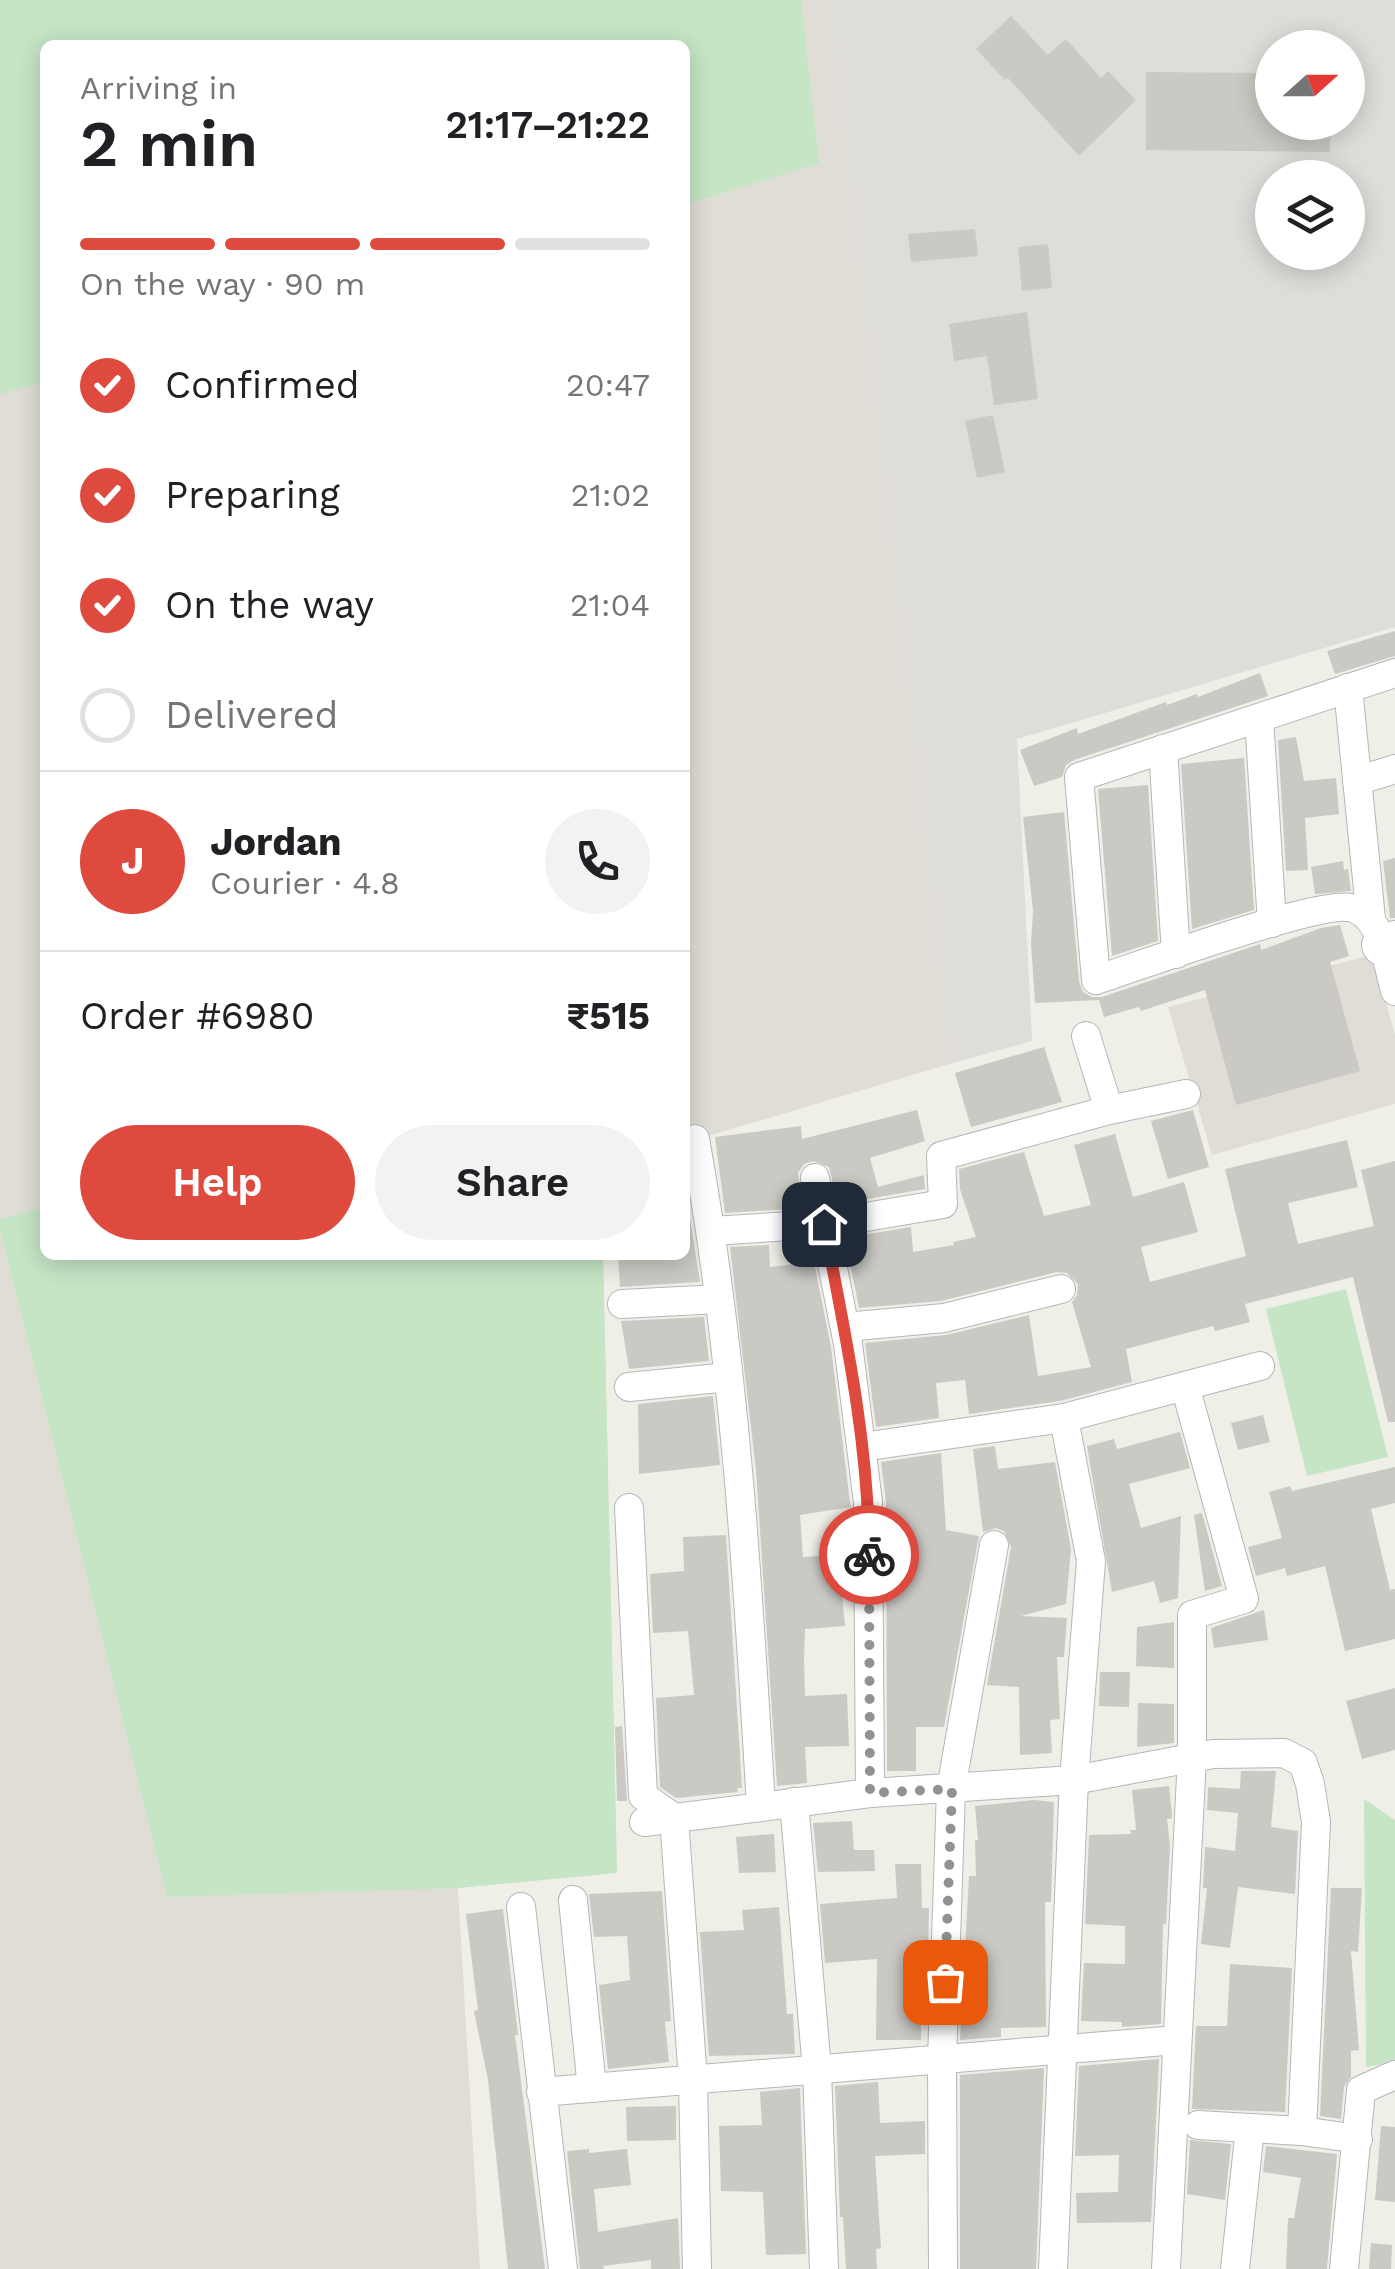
<!DOCTYPE html>
<html lang="en">
<head>
<meta charset="utf-8">
<style>
	:root { --surface:#fff; --page:#f2f2f2; --text:#202124; --muted:#757577; --line:#e0e0e0; --accent:#df4a3e }
	body { margin:0; font-family:"Work Sans",sans-serif; background:var(--page); color:var(--text); height:100vh; display:flex; flex-direction:column; font-size:38px; white-space:nowrap }
	* { box-sizing:border-box; margin:0 }
	p { font-size:32px; color:var(--muted) }
	.icon { flex:none; width:55px; height:55px; fill:none; stroke:currentColor; stroke-width:2; stroke-linecap:round; stroke-linejoin:round }
	.map { position:relative; flex:1; overflow:hidden }
	.panel { position:absolute; left:40px; top:40px; width:650px; height:1220px; display:flex; flex-direction:column; background:var(--surface); border-radius:15px; box-shadow:0 5px 25px #0003 }
	.panel>* { flex:none }
	.needle { width:65px; rotate:69deg }
	.tools { position:absolute; left:1255px; top:30px; display:grid; gap:20px }
	.tools a { display:grid; place-items:center; width:110px; height:110px; border-radius:50%; background:var(--surface); box-shadow:0 5px 25px #0003; font-size:50px }
	.pin { position:absolute; display:grid; place-items:center; width:85px; height:85px; color:#fff; margin:-42px; border-radius:20px; box-shadow:0 5px 15px #0006 }
	.courier { position:absolute; display:grid; place-items:center; width:100px; height:100px; margin:-50px; border:8px solid #df4a3e; border-radius:50%; background:#fff; color:#222; box-shadow:0 2px 12px #0007 }
	.summary em { font-style:normal; font-weight:600 }
	.summary div { display:flex; flex-direction:column-reverse }
	.summary { display:flex; align-items:center; justify-content:space-between; height:170px; padding:0 40px }
	h1 { font-size:65px; font-weight:600; line-height:75px }
	.bar { display:grid; grid-template-columns:repeat(4,1fr); gap:15px 10px; align-content:center; height:120px; padding:0 40px }
	.bar i { height:12px; border-radius:8px; background:var(--line) }
	.bar .current { background:var(--accent) }
	.bar p { grid-column:span 4 }
	.line { display:flex; align-items:center; gap:25px; padding:0 40px; border-top:2px solid var(--line) }
	.line div { flex:1 }
	.round { display:grid; place-items:center; flex:none; width:105px; height:105px; border-radius:52px; background:var(--page) }
	ol { padding:0 40px; list-style:none }
	li { display:flex; align-items:center; gap:30px; height:110px }
	li p { margin-inline-start:auto }
	li .icon { padding:10px; border-radius:50%; background:var(--accent); color:#fff; stroke-width:4 }
	li:last-child { color:var(--muted) }
	li i { width:55px; height:55px; border:5px solid var(--line); border-radius:50% }
	.primary-button { display:flex; gap:20px; margin-top:auto; padding:20px 40px }
	.primary-button a { flex:1; height:115px; border-radius:60px; background:var(--accent); color:#fff; font-size:40px; font-weight:600; line-height:115px; text-align:center }
	.primary-button a+a { background:var(--page); color:var(--text) }
	.map>svg:first-child { display:block }
	.industrial { fill:#deddd9; fill-rule:evenodd }
	.education { fill:#dfddd5 }
	.green { fill:#c5e5c5 }
	.building { fill:#cbc9c4 }
	.lines { fill:none; stroke-linecap:round; stroke-linejoin:round }
	.street-casing { stroke:#b4b7ba; stroke-width:30 }
	.secondary-casing { stroke:#b3b6ba; stroke-width:42 }
	.street { stroke:#fff; stroke-width:28 }
	.secondary { stroke:#fff; stroke-width:40 }
	.done { stroke:#919393; stroke-width:10; stroke-dasharray:0 18 }
	.route { stroke:#df4a3e; stroke-width:12 }
</style>
</head>
<body>
<div class="map">
<svg width="1395" height="2269" viewBox="0 0 1395 2269">
	<rect width="100%" height="100%" fill="#efeee7"/>
	<!-- industrial -->
	<path class="industrial" d="M 828,0 L 1395,0 L 1395,627 L 1017,739 L 1032,1041 L 949,1064 ZM 1272,48 L 1348,48 L 1348,122 L 1272,122 ZM 1272,178 L 1348,178 L 1348,252 L 1272,252 Z"/>
	<!-- education -->
	<g class="education">
		<path d="M 0,0 L 828,0 L 949,1064 L 685,1143 L 685,45 L 45,45 L 45,1255 L 603,1255 L 617,1872 L 458,1888 L 480,2269 L 0,2269 Z"/>
		<path d="M 1372,955 L 1395,1035 L 1395,1104 L 1212,1155 L 1168,1007 Z"/>
	</g>
	<!-- green -->
	<g class="green">
		<path d="M 0,0 L 801,0 L 819,163 L 685,205 L 685,45 L 45,45 L 45,382 L 0,394 Z"/>
		<path d="M 45,1207 L 45,1255 L 603,1255 L 617,1873 L 458,1888 L 167,1897 L 0,1231 L 0,1219 Z"/>
		<path d="M 1346,1289 L 1388,1457 L 1307,1476 L 1266,1309 Z"/>
		<path d="M 1364,1799 L 1395,1820 L 1395,2062 L 1366,2067 Z"/>
	</g>
	<!-- building -->
	<g class="building">
		<path d="M 1011,16 L 1048,55 L 1066,39 L 1101,78 L 1108,71 L 1136,100 L 1079,156 L 1008,78 L 1005,80 L 976,49 Z"/>
		<path d="M 1146,72 L 1272,73 L 1272,122 L 1331,122 L 1330,152 L 1146,150 Z"/>
		<path d="M 975,229 L 978,256 L 911,262 L 908,234 Z"/>
		<path d="M 1048,244 L 1052,288 L 1022,291 L 1018,247 Z"/>
		<path d="M 1027,312 L 1038,399 L 994,405 L 987,356 L 954,361 L 949,324 Z"/>
		<path d="M 993,415 L 1005,472 L 977,478 L 965,421 Z"/>
		<path d="M 1395,631 L 1395,656 L 1335,674 L 1327,651 Z"/>
		<path d="M 1260,673 L 1268,696 L 1074,760 L 1066,765 L 1062,777 L 1034,786 L 1020,750 L 1077,728 L 1078,734 L 1166,702 L 1167,705 L 1197,694 L 1198,697 Z"/>
		<path d="M 1296,737 L 1304,781 L 1336,778 L 1339,814 L 1305,818 L 1308,870 L 1286,871 L 1278,740 Z"/>
		<path d="M 1244,758 L 1254,910 L 1192,929 L 1181,764 Z"/>
		<path d="M 1148,785 L 1158,941 L 1112,956 L 1098,789 Z"/>
		<path d="M 1064,812 L 1079,981 L 1083,992 L 1092,997 L 1102,997 L 1260,944 L 1261,950 L 1321,928 L 1340,925 L 1349,956 L 1330,962 L 1360,1071 L 1236,1105 L 1205,990 L 1141,1011 L 1139,1007 L 1104,1017 L 1099,1000 L 1035,1003 L 1031,944 L 1033,911 L 1023,817 Z"/>
		<path d="M 1395,858 L 1395,918 L 1390,918 L 1383,861 Z"/>
		<path d="M 1343,861 L 1344,870 L 1348,869 L 1351,891 L 1315,894 L 1311,867 Z"/>
		<path d="M 1044,1047 L 1062,1102 L 971,1127 L 955,1073 Z"/>
		<path d="M 917,1110 L 925,1141 L 870,1158 L 878,1187 L 924,1175 L 925,1189 L 838,1204 L 829,1167 L 813,1161 L 804,1164 L 798,1173 L 803,1208 L 725,1213 L 715,1137 L 801,1126 L 802,1139 Z"/>
		<path d="M 1193,1110 L 1209,1167 L 1168,1179 L 1151,1121 Z"/>
		<path d="M 1115,1134 L 1133,1197 L 1184,1182 L 1198,1232 L 1141,1247 L 1150,1282 L 1246,1256 L 1225,1169 L 1347,1140 L 1358,1187 L 1288,1203 L 1298,1244 L 1374,1226 L 1361,1170 L 1395,1161 L 1395,1422 L 1388,1422 L 1353,1277 L 1245,1304 L 1250,1322 L 1215,1331 L 1213,1326 L 1126,1349 L 1132,1382 L 1060,1401 L 969,1414 L 965,1380 L 936,1383 L 939,1418 L 876,1427 L 865,1343 L 946,1335 L 1029,1315 L 1038,1376 L 1091,1367 L 1072,1302 L 1077,1295 L 1078,1284 L 1067,1273 L 1057,1272 L 941,1301 L 859,1308 L 849,1257 L 851,1257 L 850,1237 L 911,1227 L 913,1252 L 954,1245 L 953,1242 L 976,1237 L 960,1189 L 959,1169 L 1024,1152 L 1044,1216 L 1091,1205 L 1074,1145 Z"/>
		<path d="M 685,1186 L 700,1282 L 620,1287 L 618,1255 L 685,1255 Z"/>
		<path d="M 769,1245 L 770,1267 L 814,1262 L 831,1347 L 850,1503 L 851,1507 L 800,1515 L 803,1557 L 851,1554 L 851,1595 L 842,1595 L 845,1626 L 805,1629 L 804,1659 L 805,1696 L 847,1694 L 849,1746 L 805,1747 L 807,1783 L 777,1786 L 756,1470 L 730,1247 Z"/>
		<path d="M 704,1317 L 709,1361 L 629,1369 L 621,1321 Z"/>
		<path d="M 713,1396 L 720,1465 L 639,1474 L 638,1404 Z"/>
		<path d="M 1263,1415 L 1270,1442 L 1238,1450 L 1231,1423 Z"/>
		<path d="M 1180,1432 L 1190,1468 L 1129,1484 L 1141,1528 L 1181,1516 L 1178,1598 L 1160,1603 L 1154,1581 L 1112,1592 L 1087,1446 L 1114,1439 L 1117,1449 Z"/>
		<path d="M 995,1446 L 998,1469 L 1055,1462 L 1071,1549 L 1066,1604 L 1021,1616 L 1067,1618 L 1064,1657 L 1057,1657 L 1060,1719 L 1050,1720 L 1052,1753 L 1020,1755 L 1019,1687 L 987,1685 L 1011,1547 L 1004,1531 L 996,1528 L 983,1532 L 973,1449 Z"/>
		<path d="M 941,1453 L 946,1530 L 979,1536 L 944,1727 L 916,1727 L 916,1771 L 887,1771 L 886,1502 L 881,1462 Z"/>
		<path d="M 1395,1467 L 1395,1503 L 1371,1509 L 1390,1590 L 1395,1589 L 1395,1639 L 1345,1651 L 1325,1566 L 1287,1576 L 1285,1568 L 1256,1576 L 1248,1547 L 1282,1538 L 1269,1492 L 1290,1486 L 1292,1491 Z"/>
		<path d="M 1202,1513 L 1222,1586 L 1205,1591 L 1194,1515 Z"/>
		<path d="M 726,1535 L 742,1788 L 737,1788 L 738,1792 L 676,1798 L 660,1787 L 656,1698 L 694,1695 L 688,1631 L 653,1633 L 650,1574 L 684,1571 L 683,1537 Z"/>
		<path d="M 1264,1610 L 1268,1640 L 1214,1648 L 1211,1628 Z"/>
		<path d="M 1174,1622 L 1174,1668 L 1136,1666 L 1137,1627 Z"/>
		<path d="M 1100,1672 L 1130,1672 L 1129,1707 L 1099,1706 Z"/>
		<path d="M 1395,1688 L 1395,1750 L 1362,1759 L 1346,1701 Z"/>
		<path d="M 1138,1703 L 1174,1704 L 1174,1743 L 1137,1747 Z"/>
		<path d="M 622,1726 L 627,1801 L 617,1801 L 615,1727 Z"/>
		<path d="M 1241,1771 L 1276,1771 L 1271,1827 L 1298,1831 L 1295,1894 L 1238,1887 L 1230,1948 L 1201,1944 L 1207,1888 L 1203,1888 L 1205,1847 L 1235,1851 L 1238,1813 L 1207,1810 L 1208,1787 L 1240,1789 Z"/>
		<path d="M 1169,1786 L 1172,1815 L 1171,1819 L 1167,1819 L 1170,1846 L 1166,1924 L 1163,1924 L 1161,2024 L 1122,2027 L 1122,2022 L 1081,2021 L 1084,1963 L 1125,1964 L 1125,1926 L 1085,1924 L 1089,1835 L 1131,1834 L 1130,1830 L 1136,1830 L 1132,1790 Z"/>
		<path d="M 1034,1800 L 1054,1802 L 1051,1902 L 1045,1902 L 1046,2027 L 1001,2028 L 1001,2037 L 960,2040 L 969,1876 L 976,1876 L 975,1840 L 978,1840 L 975,1806 Z"/>
		<path d="M 852,1821 L 854,1850 L 874,1850 L 875,1871 L 818,1872 L 813,1823 Z"/>
		<path d="M 774,1834 L 776,1872 L 739,1873 L 736,1837 Z"/>
		<path d="M 895,1864 L 921,1864 L 922,1908 L 929,1908 L 928,1951 L 921,1951 L 921,2040 L 876,2040 L 877,1959 L 825,1963 L 820,1904 L 897,1898 Z"/>
		<path d="M 1331,1888 L 1362,1888 L 1358,1952 L 1351,1951 L 1359,2050 L 1351,2051 L 1351,2077 L 1344,2087 L 1341,2119 L 1320,2116 Z"/>
		<path d="M 662,1891 L 671,2021 L 665,2022 L 669,2062 L 608,2069 L 599,1985 L 630,1980 L 627,1936 L 594,1937 L 589,1894 Z"/>
		<path d="M 779,1907 L 787,2014 L 793,2014 L 795,2054 L 709,2056 L 700,1932 L 744,1930 L 742,1910 Z"/>
		<path d="M 503,1909 L 518,2035 L 515,2035 L 545,2269 L 508,2269 L 488,2080 L 474,2011 L 478,2010 L 466,1914 Z"/>
		<path d="M 1230,1964 L 1292,1968 L 1285,2112 L 1192,2109 L 1196,2026 L 1227,2026 Z"/>
		<path d="M 1159,2059 L 1151,2222 L 1077,2223 L 1076,2193 L 1118,2192 L 1119,2155 L 1075,2156 L 1079,2066 Z"/>
		<path d="M 1044,2068 L 1036,2269 L 960,2269 L 960,2075 Z"/>
		<path d="M 878,2082 L 880,2123 L 925,2121 L 925,2154 L 875,2156 L 881,2248 L 876,2249 L 877,2269 L 846,2269 L 843,2217 L 840,2217 L 835,2086 Z"/>
		<path d="M 800,2088 L 806,2254 L 766,2255 L 763,2192 L 721,2191 L 719,2126 L 762,2125 L 760,2092 Z"/>
		<path d="M 676,2106 L 676,2140 L 627,2141 L 626,2107 Z"/>
		<path d="M 1381,2126 L 1395,2127 L 1395,2202 L 1375,2200 Z"/>
		<path d="M 1190,2140 L 1231,2144 L 1225,2200 L 1187,2194 Z"/>
		<path d="M 1266,2146 L 1337,2154 L 1327,2269 L 1286,2269 L 1288,2218 L 1294,2218 L 1301,2178 L 1263,2172 Z"/>
		<path d="M 589,2149 L 589,2153 L 627,2149 L 631,2185 L 594,2189 L 598,2232 L 678,2218 L 680,2269 L 651,2269 L 651,2260 L 603,2266 L 604,2269 L 580,2269 L 567,2151 Z"/>
		<path d="M 1371,2243 L 1392,2245 L 1391,2269 L 1369,2269 Z"/>
	</g>
	<g class="lines">
		<!-- street casing -->
		<g class="street-casing">
			<g id="street">
				<path d="M 1395,673 L 1079,777 L 1096,980 C 1137,967 1328,896 1356,909 C 1383,921 1388,966 1395,991"/>
				<path d="M 1348,688 L 1371,919"/>
				<path d="M 1259,718 L 1272,923"/>
				<path d="M 1163,749 L 1176,954"/>
				<path d="M 1357,781 L 1395,769"/>
				<path d="M 1086,1036 L 1109,1110"/>
				<path d="M 695,1139 C 735,1361 748,1582 761,1807"/>
				<path d="M 815,1178 L 848,1344 L 868,1502 L 870,1793"/>
				<path d="M 711,1231 L 824,1224 L 943,1204 L 941,1156 L 1109,1110 L 1186,1094"/>
				<path d="M 622,1304 L 719,1299"/>
				<path d="M 845,1327 L 944,1318 L 1061,1289"/>
				<path d="M 629,1387 L 728,1377"/>
				<path d="M 862,1447 L 1064,1418 L 1260,1366"/>
				<path d="M 629,1508 L 643,1796 L 674,1818 L 693,2080 L 697,2269"/>
				<path d="M 794,1802 L 817,2070 L 824,2269"/>
				<path d="M 644,1822 L 870,1793 L 1074,1780 L 1213,1754 L 1284,1753 L 1303,1763 L 1310,1784 L 1316,1822 L 1302,2131"/>
				<path d="M 573,1900 L 592,2088"/>
				<path d="M 521,1907 L 563,2269"/>
				<path d="M 541,2092 L 1177,2040"/>
				<path d="M 1198,2125 L 1302,2131 L 1358,2139"/>
				<path d="M 943,2269 L 942,2060 L 951,1789 L 994,1545"/>
				<path d="M 1053,2269 L 1074,1780 L 1091,1561 L 1064,1418"/>
				<path d="M 1166,2269 L 1192,1757 L 1192,1615 L 1244,1599 L 1185,1386"/>
				<path d="M 1235,2269 L 1250,2128"/>
				<path d="M 1344,2269 L 1361,2090 L 1395,2075"/>
			</g>
		</g>
		<!-- secondary casing -->
		<g class="secondary-casing">
			<path id="secondary" d="M 1382,945 L 1395,941"/>
		</g>
		<!-- street -->
		<use href="#street" class="street"/>
		<!-- secondary -->
		<use href="#secondary" class="secondary"/>
	</g>
	<g class="lines">
		<!-- done -->
		<path class="done" d="M 869,1555 L 870,1793 L 952,1789 L 945,1982"/>
		<!-- route -->
		<path class="route" d="M 824,1224 C 845,1333 869,1443 869,1555"/>
	</g>
</svg>
<div class="tools">
<a><svg class="needle" viewBox="-14 -14 28 28"><path d="M0-13l5 13h-10z" fill="#e53935"/><path d="M0 13l5-13h-10z" fill="#757577"/></svg></a>
<a><svg class="icon" aria-label="layers" viewBox="0 0 24 24"><path d="M12 4l9 5-9 5-9-5zM3 14l9 5 9-5"/></svg></a>
</div>
<div class="pin" style="left:945px;top:1982px;background:#ea580c"><svg class="icon" aria-label="bag" viewBox="0 0 24 24"><path d="M5 8h14l-1 12H6zM9 8a3 3 0 0 1 6 0"/></svg></div>
<div class="pin" style="left:824px;top:1224px;background:#1f2937"><svg class="icon" aria-label="home" viewBox="0 0 24 24"><path d="M3 11l9-7 9 7M6 9v11h12V9"/></svg></div>
<div class="courier" style="left:869px;top:1555px"><svg class="icon" aria-label="bike" viewBox="0 0 24 24"><circle cx="6" cy="16" r="4"/><circle cx="18" cy="16" r="4"/><path d="M6 16l4-8h5l3 8M10 8l3 8H6M13 5h3"/></svg></div>
<section class="panel">
<div class="summary"><div><h1>2 min</h1><p>Arriving in</p></div><em>21:17–21:22</em></div>
<div class="bar"><i class="current"></i><i class="current"></i><i class="current"></i><i></i><p>On the way · 90 m</p></div>
<ol>
<li><svg class="icon" aria-label="check" viewBox="0 0 24 24"><path d="M5 12l5 5 9-10"/></svg>Confirmed<p>20:47</p></li>
<li><svg class="icon" aria-label="check" viewBox="0 0 24 24"><path d="M5 12l5 5 9-10"/></svg>Preparing<p>21:02</p></li>
<li><svg class="icon" aria-label="check" viewBox="0 0 24 24"><path d="M5 12l5 5 9-10"/></svg>On the way<p>21:04</p></li>
<li><i></i>Delivered</li>
</ol>
<div class="line" style="height:180px"><b class="round" style="background:var(--accent);color:#fff">J</b><div><b>Jordan</b><p>Courier · 4.8</p></div><a class="round"><svg class="icon" aria-label="phone" viewBox="0 0 24 24"><path d="M5 4h4l2 5-3 2q2 4 5 5l2-3 5 2v4C11 20 4 13 5 4z"/></svg></a></div>
<div class="line" style="height:130px"><div>Order #6980</div><b>₹515</b></div>
<div class="primary-button"><a>Help</a><a>Share</a></div>
</section>
</div>
</body>
</html>
